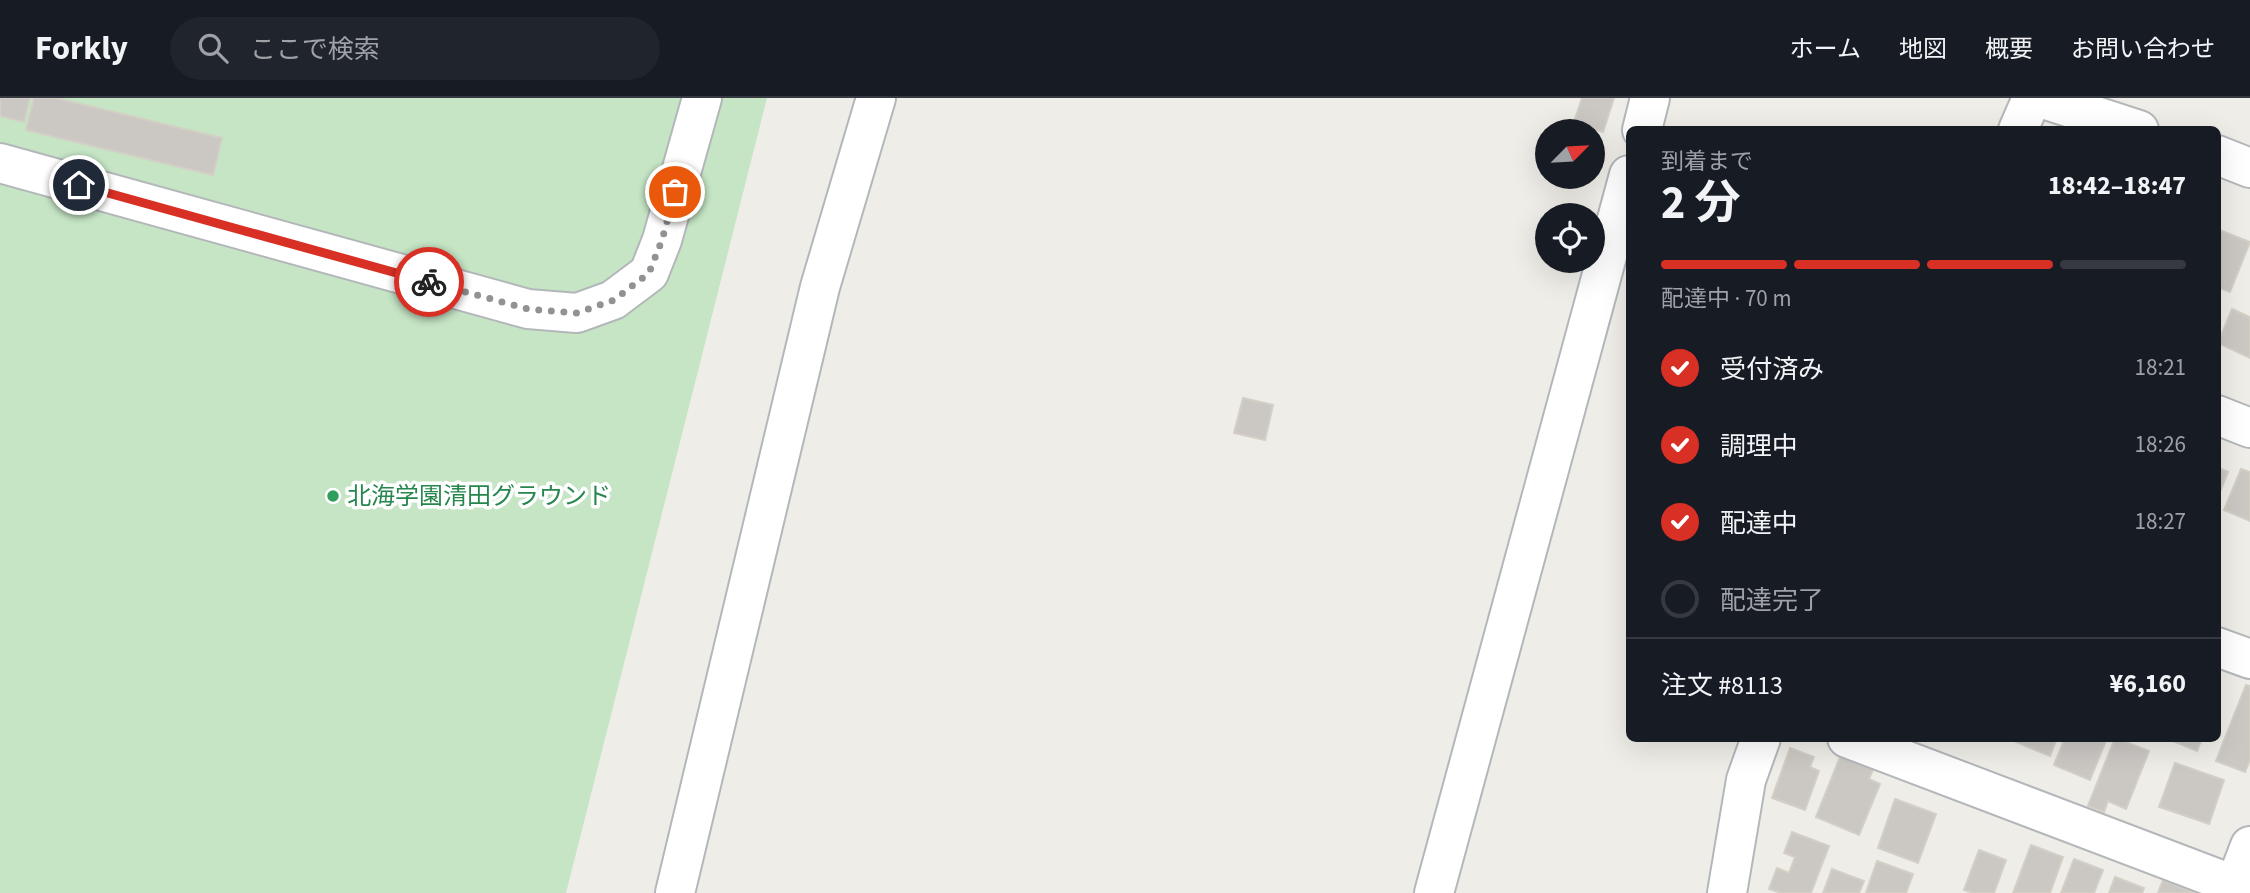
<!DOCTYPE html>
<html lang="ja">
<head>
<meta charset="utf-8">
<style>
	:root { --surface:#171b24; --page:#20242c; --text:#f1f3f6; --muted:#9ea1a6; --line:#363941; --accent:#d93025 }
	body { margin:0; font-family:"Source Sans 3","Noto Sans JP",sans-serif; background:var(--page); color:var(--text); height:100vh; display:flex; flex-direction:column; font-size:26px; white-space:nowrap }
	* { box-sizing:border-box; margin:0 }
	p { font-size:23px; color:var(--muted) }
	.icon { flex:none; width:38px; height:38px; fill:none; stroke:currentColor; stroke-width:2; stroke-linecap:round; stroke-linejoin:round }
	.map { position:relative; flex:1; overflow:hidden }
	.side { position:absolute; left:1626px; top:28px; width:595px; height:616px; display:flex; flex-direction:column; background:var(--surface); border-radius:10px; box-shadow:0 7px 28px #0002 }
	.side>* { flex:none }
	.needle { width:46px; rotate:66deg }
	.buttons { position:absolute; left:1535px; top:21px; display:grid; gap:14px }
	.buttons a { display:grid; place-items:center; width:70px; height:70px; border-radius:50%; background:var(--surface); box-shadow:0 7px 28px #0002; font-size:35px }
	.pin { position:absolute; display:grid; place-items:center; width:60px; height:60px; color:#fff; margin:-30px; border:4px solid #fff; border-radius:50%; box-shadow:0 2px 7px #0007 }
	.courier { position:absolute; display:grid; place-items:center; width:70px; height:70px; margin:-35px; border:5px solid #d93025; border-radius:50%; background:#fff; color:#222; box-shadow:0 2px 9px #0007 }
	.overview em { font-style:normal; font-weight:700 }
	.overview div { display:flex; flex-direction:column-reverse }
	.overview { display:flex; align-items:center; justify-content:space-between; height:119px; padding:0 35px }
	h1 { font-size:46px; font-weight:700; line-height:52px }
	.bar { display:grid; grid-template-columns:repeat(4,1fr); gap:10px 7px; align-content:center; height:84px; padding:0 35px }
	.bar i { height:9px; border-radius:5px; background:var(--line) }
	.bar .on { background:var(--accent) }
	.bar p { grid-column:span 4 }
	.line { display:flex; align-items:center; gap:18px; padding:0 35px; border-top:2px solid var(--line) }
	.line div { flex:1 }
	ol { padding:0 35px; list-style:none }
	li { display:flex; align-items:center; gap:21px; height:77px }
	li p { margin-inline-start:auto }
	li .icon { padding:7px; border-radius:50%; background:var(--accent); color:#fff; stroke-width:4 }
	li:last-child { color:var(--muted) }
	li i { width:38px; height:38px; border:4px solid var(--line); border-radius:50% }
	header { display:flex; align-items:center; gap:42px; box-sizing:border-box; height:98px; padding:0 35px; background:var(--surface); border-bottom:2px solid var(--line) }
	header strong { font-size:33px }
	nav { display:flex; gap:38px; margin-inline-start:auto; font-size:24px }
	.search { width:490px; height:63px; background:var(--page); display:flex; align-items:center; gap:18px; box-sizing:border-box; padding:0 24px; border-radius:38px; color:var(--muted); font-size:26px }
	.map>svg:first-child { display:block }
	.green { fill:#c5e5c5 }
	.building { fill:#cbc8c4; stroke:#d4cfc5; stroke-width:2 }
	.lines { fill:none; stroke-linecap:round; stroke-linejoin:round }
	.minor-casing { stroke:#b4b7ba; stroke-width:42 }
	.minor { stroke:#fff; stroke-width:38 }
	.done { stroke:#919393; stroke-width:7; stroke-dasharray:0 12.6 }
	.route { stroke:#d93025; stroke-width:9 }
	.leisure-dot { fill:#2e9e5b; stroke:#fff; stroke-width:2.5 }
	.labels { text-anchor:middle; dominant-baseline:central; stroke-width:7; stroke-linejoin:round; paint-order:stroke }
	.leisure-label { font-size:24px; fill:#27864d; stroke:#fff; text-anchor:start }
</style>
</head>
<body>
<header>
<strong>Forkly</strong>
<div class="search"><svg class="icon" aria-label="search" viewBox="0 0 24 24"><circle cx="10" cy="10" r="6"/><path d="M15 15l6 6"/></svg>ここで検索</div>
<nav><a>ホーム</a><a>地図</a><a>概要</a><a>お問い合わせ</a></nav>
</header>
<div class="map">
<svg width="2250" height="795" viewBox="0 0 2250 795">
	<rect width="100%" height="100%" fill="#efede7"/>
	<!-- green -->
	<path class="green" d="M 0,0 L 767,0 L 566,795 L 0,795 Z"/>
	<!-- building -->
	<g class="building">
		<path d="M 0,0 L 30,0 L 24,24 L 0,18 Z"/>
		<path d="M 34,0 L 56,0 L 222,40 L 213,77 L 26,32 Z"/>
		<path d="M 1582,0 L 1614,0 L 1603,34 L 1574,24 Z"/>
		<path d="M 2217,131 L 2250,144 L 2230,194 L 2217,189 Z"/>
		<path d="M 2232,211 L 2250,219 L 2250,260 L 2218,245 Z"/>
		<path d="M 1243,300 L 1273,307 L 1265,342 L 1234,335 Z"/>
		<path d="M 2217,369 L 2228,374 L 2217,401 Z"/>
		<path d="M 2241,371 L 2250,374 L 2250,423 L 2224,412 Z"/>
		<path d="M 2246,587 L 2250,588 L 2250,662 L 2245,674 L 2216,663 Z"/>
		<path d="M 2017,640 L 2057,640 L 2050,658 L 2016,644 Z"/>
		<path d="M 2065,640 L 2107,640 L 2090,682 L 2054,667 Z"/>
		<path d="M 2115,640 L 2149,653 L 2126,711 L 2108,703 L 2104,714 L 2088,708 Z"/>
		<path d="M 2166,640 L 2202,640 L 2197,653 Z"/>
		<path d="M 1790,650 L 1814,659 L 1810,669 L 1819,673 L 1805,712 L 1772,700 Z"/>
		<path d="M 1842,654 L 1875,667 L 1869,681 L 1880,686 L 1859,737 L 1816,719 Z"/>
		<path d="M 2175,665 L 2224,682 L 2209,726 L 2159,709 Z"/>
		<path d="M 1895,701 L 1936,716 L 1918,765 L 1878,750 Z"/>
		<path d="M 1792,734 L 1829,748 L 1811,795 L 1781,795 L 1769,791 L 1777,770 L 1789,775 L 1795,759 L 1784,755 Z"/>
		<path d="M 2031,747 L 2063,759 L 2050,795 L 2013,795 Z"/>
		<path d="M 1979,752 L 2006,762 L 1994,795 L 1973,795 L 1964,792 Z"/>
		<path d="M 2074,761 L 2103,772 L 2094,795 L 2061,795 Z"/>
		<path d="M 1877,763 L 1913,776 L 1906,795 L 1866,795 Z"/>
		<path d="M 1832,771 L 1864,783 L 1859,795 L 1823,795 Z"/>
		<path d="M 2115,779 L 2144,790 L 2142,795 L 2109,795 Z"/>
		<path d="M 2163,782 L 2194,795 L 2158,795 Z"/>
	</g>
	<g class="lines">
		<!-- minor casing -->
		<g class="minor-casing">
			<g id="minor">
				<path d="M 2040,0 L 2139,32"/>
				<path d="M 1642,32 L 1650,0"/>
				<path d="M 2018,32 L 2032,0"/>
				<path d="M 2217,57 L 2250,70"/>
				<path d="M 0,65 L 528,211 L 577,215 L 613,202 L 649,175 L 662,142 L 702,0"/>
				<path d="M 2217,317 L 2250,330"/>
				<path d="M 2217,549 L 2250,561"/>
				<path d="M 1847,640 L 2250,793"/>
				<path d="M 675,795 L 820,189 L 876,0"/>
				<path d="M 1434,795 L 1629,77"/>
				<path d="M 1727,795 L 1746,682 L 1761,640"/>
				<path d="M 2232,795 L 2250,748"/>
			</g>
		</g>
		<!-- minor -->
		<use href="#minor" class="minor"/>
	</g>
	<g class="lines">
		<!-- done -->
		<path class="done" d="M 429,184 L 528,211 L 577,215 L 614,202 L 649,175 L 662,142 L 675,94"/>
		<!-- route -->
		<path class="route" d="M 79,87 L 429,184"/>
	</g>
	<!-- markers -->
	<circle class="leisure-dot" cx="333" cy="398" r="7"/>
	<g class="labels">
		<!-- leisure labels -->
		<g class="leisure-label">
			<text x="347" y="398">北海学園清田グラウンド</text>
		</g>
	</g>
</svg>
<div class="buttons">
<a><svg class="needle" viewBox="-14 -14 28 28"><path d="M0-13l5 13h-10z" fill="#e53935"/><path d="M0 13l5-13h-10z" fill="#9ea1a6"/></svg></a>
<a><svg class="icon" aria-label="locate" viewBox="0 0 24 24"><circle cx="12" cy="12" r="6"/><path d="M12 2v4M12 18v4M2 12h4M18 12h4"/></svg></a>
</div>
<div class="pin" style="left:675px;top:94px;background:#ea580c"><svg class="icon" aria-label="bag" viewBox="0 0 24 24"><path d="M5 8h14l-1 12H6zM9 8a3 3 0 0 1 6 0"/></svg></div>
<div class="pin" style="left:79px;top:87px;background:#1f2937"><svg class="icon" aria-label="home" viewBox="0 0 24 24"><path d="M3 11l9-7 9 7M6 9v11h12V9"/></svg></div>
<div class="courier" style="left:429px;top:184px"><svg class="icon" aria-label="bike" viewBox="0 0 24 24"><circle cx="6" cy="16" r="4"/><circle cx="18" cy="16" r="4"/><path d="M6 16l4-8h5l3 8M10 8l3 8H6M13 5h3"/></svg></div>
<section class="side">
<div class="overview"><div><h1>2 分</h1><p>到着まで</p></div><em>18:42–18:47</em></div>
<div class="bar"><i class="on"></i><i class="on"></i><i class="on"></i><i></i><p>配達中 · 70 m</p></div>
<ol>
<li><svg class="icon" aria-label="check" viewBox="0 0 24 24"><path d="M5 12l5 5 9-10"/></svg>受付済み<p>18:21</p></li>
<li><svg class="icon" aria-label="check" viewBox="0 0 24 24"><path d="M5 12l5 5 9-10"/></svg>調理中<p>18:26</p></li>
<li><svg class="icon" aria-label="check" viewBox="0 0 24 24"><path d="M5 12l5 5 9-10"/></svg>配達中<p>18:27</p></li>
<li><i></i>配達完了</li>
</ol>
<div class="line" style="height:91px"><div>注文 #8113</div><b>¥6,160</b></div>
</section>
</div>
</body>
</html>
